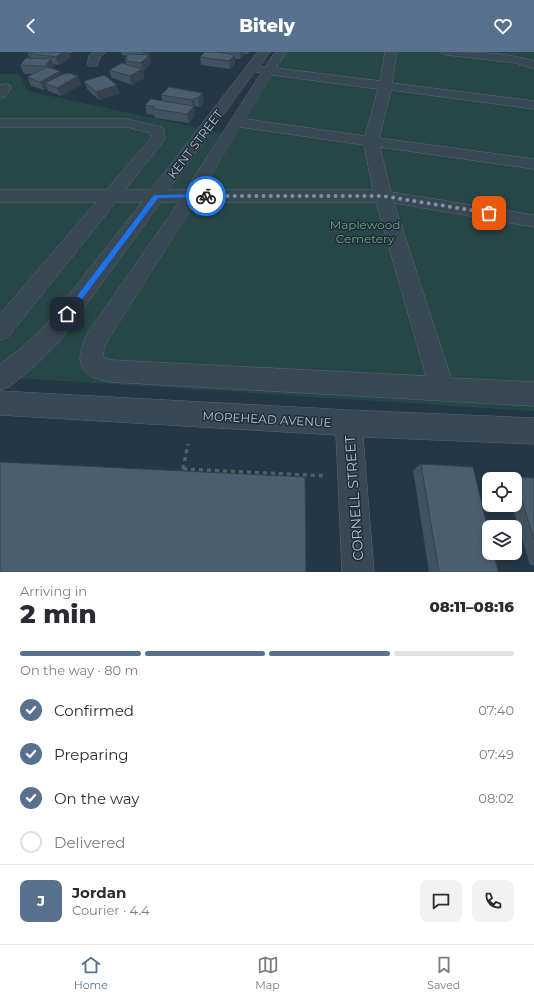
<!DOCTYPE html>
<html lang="en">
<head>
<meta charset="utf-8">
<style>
	:root { --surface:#fff; --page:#f2f2f3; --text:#2b2b33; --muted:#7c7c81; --line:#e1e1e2; --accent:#57718f }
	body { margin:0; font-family:Montserrat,sans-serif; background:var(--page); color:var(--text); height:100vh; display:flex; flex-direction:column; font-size:15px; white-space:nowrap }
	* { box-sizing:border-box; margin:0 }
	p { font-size:13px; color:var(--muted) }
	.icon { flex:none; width:22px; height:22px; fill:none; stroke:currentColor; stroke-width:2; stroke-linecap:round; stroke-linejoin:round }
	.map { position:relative; height:520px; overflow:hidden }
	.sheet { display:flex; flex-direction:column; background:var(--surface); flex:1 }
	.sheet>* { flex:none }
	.tools { position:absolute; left:482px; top:420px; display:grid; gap:8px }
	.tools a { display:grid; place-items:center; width:40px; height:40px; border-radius:8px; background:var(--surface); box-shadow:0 2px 6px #0003; font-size:20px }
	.pin { position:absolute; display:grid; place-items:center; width:34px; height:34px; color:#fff; margin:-17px; border-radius:8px; box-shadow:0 2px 6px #0006 }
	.courier { position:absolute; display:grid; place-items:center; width:40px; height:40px; margin:-20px; border:3px solid #1a73e8; border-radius:50%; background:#fff; color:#222; box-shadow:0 1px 5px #0007 }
	.summary em { font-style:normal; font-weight:800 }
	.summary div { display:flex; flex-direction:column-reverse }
	.summary { display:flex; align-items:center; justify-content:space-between; height:68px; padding:0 20px }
	h1 { font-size:26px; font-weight:800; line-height:30px }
	.bar { display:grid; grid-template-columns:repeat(4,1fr); gap:6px 4px; align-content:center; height:48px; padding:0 20px }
	.bar i { height:5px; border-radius:3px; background:var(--line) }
	.bar .current { background:var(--accent) }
	.bar p { grid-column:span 4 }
	.line { display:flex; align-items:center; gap:10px; padding:0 20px; border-top:1px solid var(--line) }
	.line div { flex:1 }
	.round { display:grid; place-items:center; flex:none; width:42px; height:42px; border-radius:8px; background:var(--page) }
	ol { padding:0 20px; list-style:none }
	li { display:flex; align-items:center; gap:12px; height:44px }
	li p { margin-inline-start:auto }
	li .icon { padding:4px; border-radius:50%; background:var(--accent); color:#fff; stroke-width:4 }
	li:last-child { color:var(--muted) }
	li i { width:22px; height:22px; border:2px solid var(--line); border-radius:50% }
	header { display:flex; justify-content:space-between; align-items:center; height:52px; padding:0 20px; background:var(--accent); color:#fff; font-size:18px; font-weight:800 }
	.tab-bar { display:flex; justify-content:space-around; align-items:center; height:56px; border-top:1px solid var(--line); background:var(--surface); font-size:11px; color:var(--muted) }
	.tab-bar a { display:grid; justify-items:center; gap:2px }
	.tab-bar .current { color:var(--accent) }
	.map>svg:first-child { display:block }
	.green { fill:#274747 }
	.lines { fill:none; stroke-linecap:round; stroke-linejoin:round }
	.minor-casing { stroke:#586673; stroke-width:1 }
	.path { stroke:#476564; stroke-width:3.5; stroke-dasharray:4 4; stroke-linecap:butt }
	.minor { fill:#394855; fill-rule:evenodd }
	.wall { fill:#405160 }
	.shaded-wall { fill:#34424e }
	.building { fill:#4b5e70; stroke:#34424e }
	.route { fill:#1a73e8 }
	.done { stroke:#84929f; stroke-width:4; stroke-dasharray:0 7.2 }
	.labels { text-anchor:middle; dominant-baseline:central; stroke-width:3; stroke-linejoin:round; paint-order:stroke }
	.street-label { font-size:12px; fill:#b7c3cf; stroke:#1e2d3b }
	.park-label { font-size:12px; fill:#6ca272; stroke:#1e2d3b }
	.near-street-label { font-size:14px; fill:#b7c3cf; stroke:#1e2d3b }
</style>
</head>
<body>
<header><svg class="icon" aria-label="back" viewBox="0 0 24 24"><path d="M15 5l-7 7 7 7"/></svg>Bitely<svg class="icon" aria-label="heart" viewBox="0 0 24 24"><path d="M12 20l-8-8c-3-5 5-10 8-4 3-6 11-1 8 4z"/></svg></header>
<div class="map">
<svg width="534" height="520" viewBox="0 0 534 520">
	<rect width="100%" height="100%" fill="#243746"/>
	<!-- green -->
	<path class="green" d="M 281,0 L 534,0 L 534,359 L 0,325 L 0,22 L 19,22 L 28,39 L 226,82 Z"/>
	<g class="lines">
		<!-- minor casing -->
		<g class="minor-casing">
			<g id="minor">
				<path d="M 93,0 L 106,0 L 100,5 L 97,14 L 89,14 L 87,12 L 89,4 Z"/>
				<path d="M 258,0 L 270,0 L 260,14 L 265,15 L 275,0 L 287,0 L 276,16 L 380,29 L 385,0 L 397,0 L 392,31 L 534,49 L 534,57 L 391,38 L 379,86 L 534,107 L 534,117 L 380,95 L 391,140 L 534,163 L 534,175 L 394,151 L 451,326 L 534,330 L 534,354 L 111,330 C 78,325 74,310 87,282 L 179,150 L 161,150 L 59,290 L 35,314 L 9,335 L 0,338 L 0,312 L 19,298 L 43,276 L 142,150 L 116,150 L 8,285 L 0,288 L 0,262 L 96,150 L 0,150 L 0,138 L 106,138 L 151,86 L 150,81 L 127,75 L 0,75 L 0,67 L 127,67 L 162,75 L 164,78 L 165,87 L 125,138 L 150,138 ZM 255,20 L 261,21 L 186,138 L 169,138 ZM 272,23 L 378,37 L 365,84 L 245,67 ZM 240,75 L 364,93 L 373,138 L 203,138 ZM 196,150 L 376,150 L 426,324 L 111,308 L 103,305 L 104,296 L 111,283 Z"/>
				<path d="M 441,0 C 473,0 504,0 534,9 L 534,17 L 516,11 L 447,3 L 443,2 Z"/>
				<path d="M 5,32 L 10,33 L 11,36 L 5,45 L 0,46 L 0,34 Z"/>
				<path d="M 0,339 L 349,358 L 534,366 L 534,392 L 363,385 L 374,520 L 342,520 L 336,383 L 0,363 Z"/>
			</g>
		</g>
		<!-- path -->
		<g class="path">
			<path d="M 183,417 L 327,424"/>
			<path d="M 183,417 L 188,392"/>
		</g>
		<!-- minor -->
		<use href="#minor" class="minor"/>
	</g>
	<!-- wall -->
	<g class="wall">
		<path d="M 28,0 L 73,0 L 72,1 L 69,1 L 71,5 L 59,13 L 53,12 L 54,15 L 53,17 L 62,23 L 78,24 L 81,33 L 61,44 L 48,39 L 47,36 L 44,38 L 31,34 L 27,25 L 34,22 L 24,22 L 20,13 L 30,6 L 27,1 Z"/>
		<path d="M 121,0 L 151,0 L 147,3 L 151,11 L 143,19 L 144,26 L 132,33 L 112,26 L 109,18 L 126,13 L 125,6 L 128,4 L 122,3 Z"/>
		<path d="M 205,0 L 249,0 L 248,2 L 245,2 L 240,7 L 235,7 L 235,11 L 230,17 L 201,13 L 200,5 Z"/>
		<path d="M 84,29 L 120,41 L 99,48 L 87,37 Z"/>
		<path d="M 202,41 L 204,50 L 199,55 L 195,54 L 194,56 L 195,63 L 189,71 L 155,66 L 154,63 L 147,62 L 145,53 L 163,49 L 161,43 Z"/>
		<path d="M 421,412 L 498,520 L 429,520 L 413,418 Z"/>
		<path d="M 515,425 L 534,426 L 534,513 L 530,513 L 512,453 L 515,453 L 515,427 L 510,427 Z"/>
	</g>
	<!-- shaded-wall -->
	<g class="shaded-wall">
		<path d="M 63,0 L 69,0 L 71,5 L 59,13 L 56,5 Z"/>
		<path d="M 143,0 L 151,0 L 144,6 Z"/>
		<path d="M 240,0 L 245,0 L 245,2 L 240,7 Z"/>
		<path d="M 149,3 L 151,11 L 143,19 L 141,11 Z"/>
		<path d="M 235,3 L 235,11 L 230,17 L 229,9 Z"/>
		<path d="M 51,7 L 54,15 L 48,22 L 45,14 Z"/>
		<path d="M 142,17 L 144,26 L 132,33 L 130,24 Z"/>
		<path d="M 60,19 L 64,28 L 45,31 L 47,36 L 44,38 L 40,30 Z"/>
		<path d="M 78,24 L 81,33 L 61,44 L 57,36 Z"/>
		<path d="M 117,33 L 120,41 L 99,48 L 96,40 Z"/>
		<path d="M 202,41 L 204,50 L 199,55 L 198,46 Z"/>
		<path d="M 194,46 L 195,54 L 194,56 L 195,63 L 189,71 L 187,62 L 193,55 L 192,48 Z"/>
	</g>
	<!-- building -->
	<g class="building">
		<path d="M 28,0 L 63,0 L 56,5 L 27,1 Z"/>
		<path d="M 205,0 L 216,0 L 235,3 L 229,9 L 200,5 Z"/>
		<path d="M 130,2 L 149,3 L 141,11 L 126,9 L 128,7 L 125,6 Z"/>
		<path d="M 26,6 L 51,7 L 45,14 L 20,13 Z"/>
		<path d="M 122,11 L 142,17 L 130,24 L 109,18 Z"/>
		<path d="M 47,15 L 60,19 L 40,30 L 27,25 Z"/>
		<path d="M 69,21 L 78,24 L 57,36 L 45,31 L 64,22 Z"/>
		<path d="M 104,23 L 117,33 L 96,40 L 84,29 Z"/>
		<path d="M 169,35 L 202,41 L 198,46 L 194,46 L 192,48 L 161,43 Z"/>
		<path d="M 151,47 L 194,54 L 187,62 L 153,57 L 155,55 L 145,53 Z"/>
		<path d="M 0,410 L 305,425 L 306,520 L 0,520 Z"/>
		<path d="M 421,412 L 473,415 L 489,482 L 489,501 L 494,501 L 498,520 L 439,520 Z"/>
		<path d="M 515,425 L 534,426 L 534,488 Z"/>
	</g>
	<!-- route -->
	<path class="route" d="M 206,142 L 208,144 L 208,145 L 158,146 L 70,263 L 65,263 L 65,260 L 154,143 Z"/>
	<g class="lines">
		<!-- done -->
		<path class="done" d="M 206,144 L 383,144 L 489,161"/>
	</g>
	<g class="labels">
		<!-- street labels -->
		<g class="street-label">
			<text transform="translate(195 92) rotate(-53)">KENT STREET</text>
			<text transform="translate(267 367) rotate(3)">MOREHEAD AVENUE</text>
		</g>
		<!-- park labels -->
		<g class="park-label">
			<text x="365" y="172">Maplewood<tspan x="365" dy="14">Cemetery</tspan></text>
		</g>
		<!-- near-street labels -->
		<g class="near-street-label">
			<text transform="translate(354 446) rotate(-94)">CORNELL STREET</text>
		</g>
	</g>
</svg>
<div class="tools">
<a><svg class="icon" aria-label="locate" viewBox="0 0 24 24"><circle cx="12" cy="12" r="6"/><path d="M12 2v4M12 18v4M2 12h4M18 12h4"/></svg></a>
<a><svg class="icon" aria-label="layers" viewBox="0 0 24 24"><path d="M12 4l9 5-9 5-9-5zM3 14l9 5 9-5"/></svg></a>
</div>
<div class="pin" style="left:489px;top:161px;background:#ea580c"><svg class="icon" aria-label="bag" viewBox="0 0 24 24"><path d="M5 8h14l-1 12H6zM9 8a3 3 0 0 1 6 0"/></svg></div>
<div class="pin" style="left:67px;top:262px;background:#1f2937"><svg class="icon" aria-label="home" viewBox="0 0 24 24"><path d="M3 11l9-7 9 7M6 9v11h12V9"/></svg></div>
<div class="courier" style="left:206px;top:144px"><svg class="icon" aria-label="bike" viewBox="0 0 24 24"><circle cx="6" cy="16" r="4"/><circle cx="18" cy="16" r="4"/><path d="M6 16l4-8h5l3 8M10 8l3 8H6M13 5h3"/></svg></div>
</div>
<section class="sheet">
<div class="summary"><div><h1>2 min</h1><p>Arriving in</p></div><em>08:11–08:16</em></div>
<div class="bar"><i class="current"></i><i class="current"></i><i class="current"></i><i></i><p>On the way · 80 m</p></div>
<ol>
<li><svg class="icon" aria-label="check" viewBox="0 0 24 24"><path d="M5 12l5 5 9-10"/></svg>Confirmed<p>07:40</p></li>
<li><svg class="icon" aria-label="check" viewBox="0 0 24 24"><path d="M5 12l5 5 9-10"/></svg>Preparing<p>07:49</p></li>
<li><svg class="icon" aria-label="check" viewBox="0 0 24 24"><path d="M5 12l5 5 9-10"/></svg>On the way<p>08:02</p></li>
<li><i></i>Delivered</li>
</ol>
<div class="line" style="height:72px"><b class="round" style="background:var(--accent);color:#fff">J</b><div><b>Jordan</b><p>Courier · 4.4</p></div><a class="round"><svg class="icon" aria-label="chat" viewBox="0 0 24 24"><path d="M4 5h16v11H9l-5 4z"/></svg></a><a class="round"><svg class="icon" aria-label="phone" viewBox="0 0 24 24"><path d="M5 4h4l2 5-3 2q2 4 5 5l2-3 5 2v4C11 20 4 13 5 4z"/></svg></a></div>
</section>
<nav class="tab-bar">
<a class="current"><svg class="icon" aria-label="home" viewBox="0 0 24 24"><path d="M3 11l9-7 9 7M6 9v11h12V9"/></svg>Home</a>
<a><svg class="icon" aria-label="map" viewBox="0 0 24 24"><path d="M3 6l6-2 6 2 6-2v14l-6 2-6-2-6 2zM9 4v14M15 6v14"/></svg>Map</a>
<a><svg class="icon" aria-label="saved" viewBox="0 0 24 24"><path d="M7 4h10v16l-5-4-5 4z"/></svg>Saved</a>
</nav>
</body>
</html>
